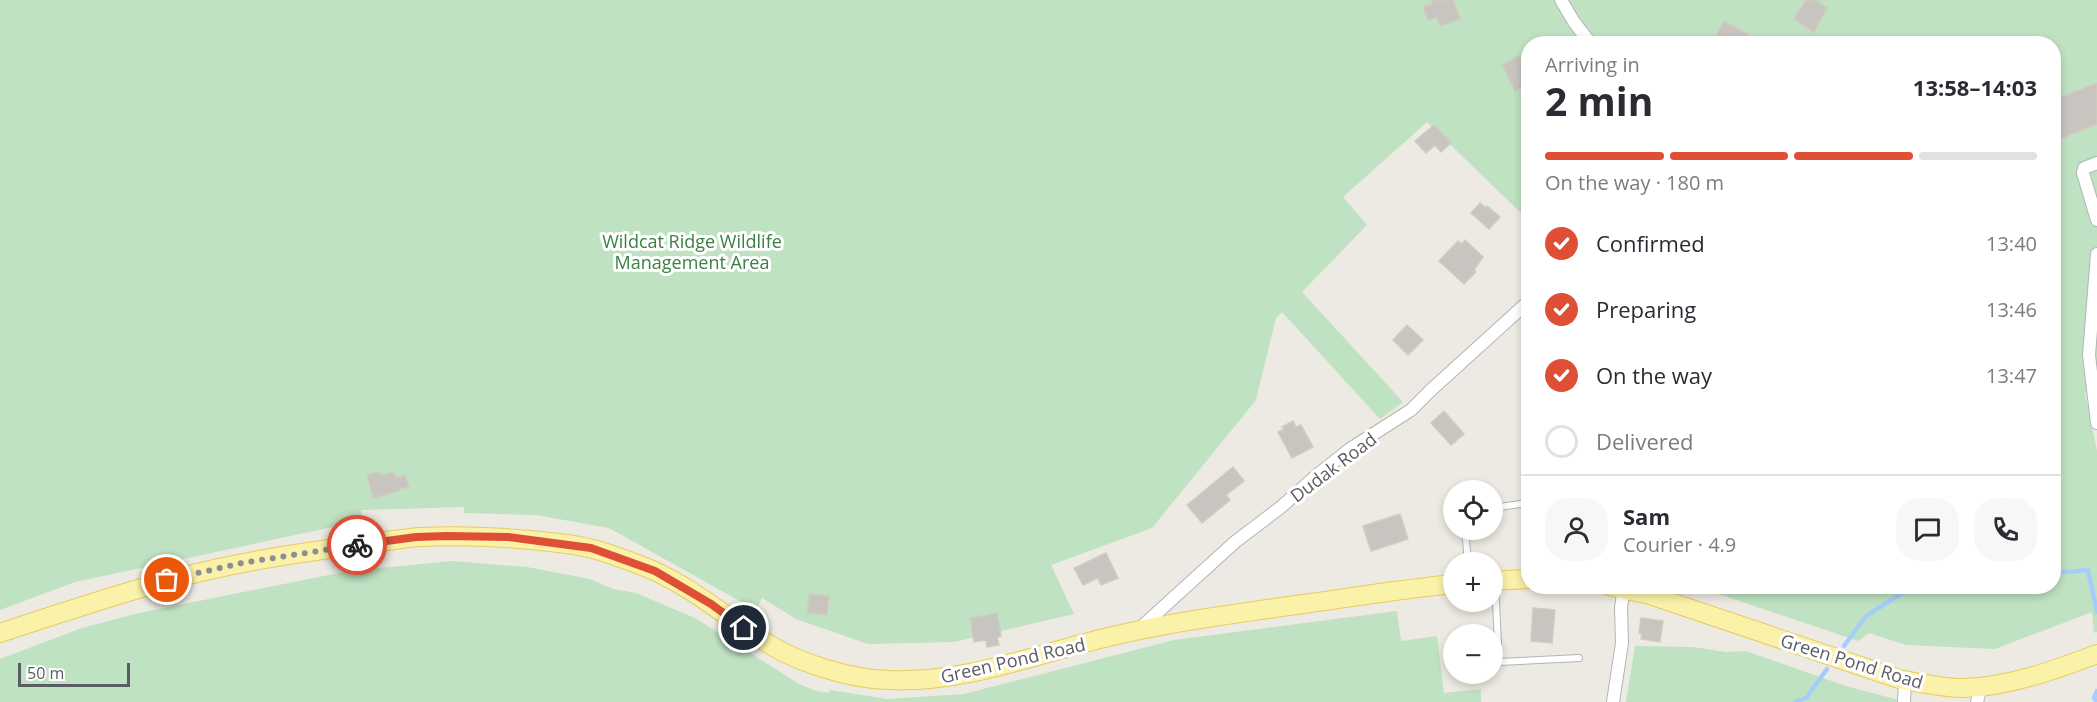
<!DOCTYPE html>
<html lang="en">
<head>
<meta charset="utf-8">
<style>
	:root { --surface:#fff; --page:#f7f7f7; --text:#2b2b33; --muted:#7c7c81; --line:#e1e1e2; --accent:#de4f36 }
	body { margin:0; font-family:"Open Sans",sans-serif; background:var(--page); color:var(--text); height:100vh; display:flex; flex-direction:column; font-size:22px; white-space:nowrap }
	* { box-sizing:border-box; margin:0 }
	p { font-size:20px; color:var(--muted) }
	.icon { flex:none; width:33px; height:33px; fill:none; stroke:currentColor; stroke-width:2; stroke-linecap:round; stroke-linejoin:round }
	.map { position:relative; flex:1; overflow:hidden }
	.details { position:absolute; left:1521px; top:36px; width:540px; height:558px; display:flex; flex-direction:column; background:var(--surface); border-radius:24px; box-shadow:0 3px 9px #0003 }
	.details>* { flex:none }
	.buttons { position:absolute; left:1443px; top:480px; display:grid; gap:12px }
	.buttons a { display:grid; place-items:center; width:60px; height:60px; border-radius:50%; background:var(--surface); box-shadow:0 3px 9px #0003; font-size:30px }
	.scale { position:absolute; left:18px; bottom:15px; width:112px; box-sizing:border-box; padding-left:6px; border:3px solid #5a5d62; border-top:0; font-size:16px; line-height:21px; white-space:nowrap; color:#5a5d62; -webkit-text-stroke:4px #fff; paint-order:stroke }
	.pin { position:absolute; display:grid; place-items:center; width:51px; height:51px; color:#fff; margin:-26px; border:3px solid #fff; border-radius:50%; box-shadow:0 2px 6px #0007 }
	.courier { position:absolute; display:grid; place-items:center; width:60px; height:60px; margin:-30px; border:4px solid #de4f36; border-radius:50%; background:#fff; color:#222; box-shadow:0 2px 8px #0007 }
	.overview em { font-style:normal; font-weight:700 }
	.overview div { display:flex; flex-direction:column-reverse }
	.overview { display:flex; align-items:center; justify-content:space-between; height:102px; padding:0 24px }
	h1 { font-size:39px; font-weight:700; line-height:45px }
	.bar { display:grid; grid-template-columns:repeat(4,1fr); gap:9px 6px; align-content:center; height:72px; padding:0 24px }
	.bar i { height:8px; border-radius:4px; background:var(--line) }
	.bar .on { background:var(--accent) }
	.bar p { grid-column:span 4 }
	.line { display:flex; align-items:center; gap:15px; padding:0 24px; border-top:2px solid var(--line) }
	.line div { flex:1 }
	.round { display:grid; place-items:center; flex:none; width:63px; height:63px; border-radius:24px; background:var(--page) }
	ol { padding:0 24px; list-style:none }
	li { display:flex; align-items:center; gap:18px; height:66px }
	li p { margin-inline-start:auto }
	li .icon { padding:6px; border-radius:50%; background:var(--accent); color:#fff; stroke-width:4 }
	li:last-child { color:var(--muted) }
	li i { width:33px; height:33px; border:3px solid var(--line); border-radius:50% }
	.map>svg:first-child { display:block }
	.green { fill:#bfe2c2 }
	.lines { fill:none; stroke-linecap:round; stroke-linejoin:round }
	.stream { stroke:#a4cef9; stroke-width:4.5 }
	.building { fill:#c8c4bf; stroke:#d0ccc0; stroke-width:1.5 }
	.service-casing { stroke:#b2b4b8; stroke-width:8 }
	.minor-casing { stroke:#b2b4b8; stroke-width:14 }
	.primary-casing { stroke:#e8cb5f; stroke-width:20 }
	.service { stroke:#fff; stroke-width:6 }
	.minor { stroke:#fff; stroke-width:12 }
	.primary { stroke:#faf2a9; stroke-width:18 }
	.done { stroke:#8d8e8f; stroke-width:6; stroke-dasharray:0 10.8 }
	.route { stroke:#de4f36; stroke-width:8 }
	.labels { text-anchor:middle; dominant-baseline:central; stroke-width:6; stroke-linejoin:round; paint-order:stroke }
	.park-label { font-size:18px; fill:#3a8142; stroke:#fff }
	.street-label { font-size:18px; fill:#5a5d62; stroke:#fff }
</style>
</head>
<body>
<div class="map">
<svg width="2097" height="702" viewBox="0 0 2097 702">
	<rect width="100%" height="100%" fill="#eceae2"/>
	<!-- green -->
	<g class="green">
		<path d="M 0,0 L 2097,0 L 2097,392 L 2085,393 L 2097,451 L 2097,632 L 2094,633 L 2092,612 L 1995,649 L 1906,645 L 1869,633 L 1858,641 L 1698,587 L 2054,586 L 2054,44 L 1528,44 L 1528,220 L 1427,122 L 1343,197 L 1367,225 L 1302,292 L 1403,402 L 1380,419 L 1282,312 L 1276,318 L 1256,400 L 1152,528 L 1051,565 L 1074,614 L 954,642 L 868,644 L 796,619 L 762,598 L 756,610 L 609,528 L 536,515 L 464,513 L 464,507 L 361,510 L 361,521 L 75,582 L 0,610 Z"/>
		<path d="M 452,561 L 527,567 L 590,579 L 613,589 L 636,593 L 695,618 L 799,684 L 816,691 L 829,693 L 830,690 L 887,699 L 964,694 L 1174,640 L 1397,611 L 1401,641 L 1437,636 L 1444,693 L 1481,689 L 1481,702 L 0,702 L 0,659 L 82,628 L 139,613 L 349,571 Z"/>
		<path d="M 1635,646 L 1693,647 L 1726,652 L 1746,651 L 1849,687 L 1907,702 L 1626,702 Z"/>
	</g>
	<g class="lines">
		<!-- stream -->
		<g class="stream">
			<path d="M 2054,573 L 2088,570 L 2097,612"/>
			<path d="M 1844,646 L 1866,616 L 1913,586"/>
			<path d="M 1795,702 L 1806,698 L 1827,669"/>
			<path d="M 2097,702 L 2094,698 L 2097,691"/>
		</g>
	</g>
	<!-- building -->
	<g class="building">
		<path d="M 1431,0 L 1453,0 L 1460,19 L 1440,26 L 1437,17 L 1428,20 L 1423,7 L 1433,4 Z"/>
		<path d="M 1806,0 L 1815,0 L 1827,8 L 1814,32 L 1794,19 Z"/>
		<path d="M 1724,21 L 1748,34 L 1743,44 L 1712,44 Z"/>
		<path d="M 1520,55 L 1522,60 L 1528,57 L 1528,84 L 1515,91 L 1502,65 Z"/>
		<path d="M 2097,83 L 2097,124 L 2058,140 L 2054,127 L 2054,100 Z"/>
		<path d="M 1434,125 L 1451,143 L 1441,152 L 1435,145 L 1426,153 L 1415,141 Z"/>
		<path d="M 1480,203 L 1486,208 L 1487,206 L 1500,217 L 1489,229 L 1471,213 Z"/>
		<path d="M 1465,240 L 1483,257 L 1474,270 L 1476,272 L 1464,284 L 1439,261 L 1458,241 L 1462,244 Z"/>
		<path d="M 1407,325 L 1423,340 L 1408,355 L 1393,340 Z"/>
		<path d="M 1444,411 L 1464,434 L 1451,445 L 1431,423 Z"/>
		<path d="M 1293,421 L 1296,427 L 1301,425 L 1313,447 L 1292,458 L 1278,432 L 1284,429 L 1282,427 Z"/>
		<path d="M 1233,467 L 1244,481 L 1226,495 L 1230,500 L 1202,523 L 1187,505 Z"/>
		<path d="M 380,472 L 381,475 L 394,472 L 396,478 L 405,475 L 409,487 L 399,489 L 399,491 L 373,498 L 367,475 Z"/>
		<path d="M 1400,514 L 1408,539 L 1371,551 L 1363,526 Z"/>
		<path d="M 1106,553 L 1118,578 L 1101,585 L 1098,578 L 1083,585 L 1074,568 Z"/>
		<path d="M 809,594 L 829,596 L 827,615 L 807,613 Z"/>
		<path d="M 1533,608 L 1555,610 L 1552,643 L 1531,641 Z"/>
		<path d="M 997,613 L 1001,636 L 997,637 L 999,645 L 987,647 L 986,640 L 974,642 L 970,618 Z"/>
		<path d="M 1641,618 L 1663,621 L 1660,642 L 1641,639 L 1642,634 L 1639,633 Z"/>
	</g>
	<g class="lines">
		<!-- service casing -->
		<g class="service-casing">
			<g id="service">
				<path d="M 1492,508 L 1528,503"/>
				<path d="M 1465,530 L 1468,562"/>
				<path d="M 1495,584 L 1499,662 L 1579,658"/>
			</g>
		</g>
		<!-- minor casing -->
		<g class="minor-casing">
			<g id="minor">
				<path d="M 1561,0 L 1574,22 L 1591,44"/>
				<path d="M 2097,163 L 2084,168 L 2083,173 L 2097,220"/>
				<path d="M 2097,254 L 2089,355 L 2097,423"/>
				<path d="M 1138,630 L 1235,542 L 1281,507 L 1316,476 L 1350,449 L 1411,410 L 1431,390 L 1528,302"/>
				<path d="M 1613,702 L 1622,643 L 1621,608 L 1624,586"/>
				<path d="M 1904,702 L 1905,680"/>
				<path d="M 1977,702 L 1981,686"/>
			</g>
		</g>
		<!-- primary casing -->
		<g class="primary-casing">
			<g id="primary">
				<path d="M 1492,581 L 1528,579"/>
				<path d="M 1609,586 L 1650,595 L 1899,679 C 1920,683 1942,688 1963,688 C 2008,687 2055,670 2097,654"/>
				<path d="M 0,633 C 60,613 120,593 181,577 C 234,563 290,554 345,547 C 370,544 395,539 420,537 C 460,535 501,537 541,541 C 558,543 576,544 593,549 C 612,554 632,562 650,569 C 694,588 731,621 772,646 C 802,664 852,679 887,680 C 967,684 1040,652 1117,635 C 1178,621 1241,613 1303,604 C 1353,597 1403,589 1454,584"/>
			</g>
		</g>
		<!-- service -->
		<use href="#service" class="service"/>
		<!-- minor -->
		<use href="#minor" class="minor"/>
		<!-- primary -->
		<use href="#primary" class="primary"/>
	</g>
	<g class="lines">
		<!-- done -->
		<path class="done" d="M 167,580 L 242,563 L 357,545"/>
		<!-- route -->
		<path class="route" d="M 357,545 L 416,537 L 447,536 L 508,537 L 591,548 L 655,571 L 711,604 L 744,628"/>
	</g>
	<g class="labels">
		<!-- park labels -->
		<g class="park-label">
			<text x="692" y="241">Wildcat Ridge Wildlife<tspan x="692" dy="21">Management Area</tspan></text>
		</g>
		<!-- street labels -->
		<g class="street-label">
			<text transform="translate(1333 467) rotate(-37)">Dudak Road</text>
			<text transform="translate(1013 660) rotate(-13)">Green Pond Road</text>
			<text transform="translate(1852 661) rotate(17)">Green Pond Road</text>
		</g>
	</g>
</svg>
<div class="buttons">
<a><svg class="icon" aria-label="locate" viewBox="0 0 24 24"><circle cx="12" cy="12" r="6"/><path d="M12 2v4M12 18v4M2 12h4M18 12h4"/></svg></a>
<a>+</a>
<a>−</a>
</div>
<div class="scale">50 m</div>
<div class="pin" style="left:167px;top:580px;background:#ea580c"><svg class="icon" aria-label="bag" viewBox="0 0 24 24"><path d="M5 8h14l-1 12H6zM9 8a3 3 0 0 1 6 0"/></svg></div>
<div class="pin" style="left:744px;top:628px;background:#1f2937"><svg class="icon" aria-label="home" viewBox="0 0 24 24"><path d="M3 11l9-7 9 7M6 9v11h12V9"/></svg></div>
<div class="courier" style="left:357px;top:545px"><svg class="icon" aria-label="bike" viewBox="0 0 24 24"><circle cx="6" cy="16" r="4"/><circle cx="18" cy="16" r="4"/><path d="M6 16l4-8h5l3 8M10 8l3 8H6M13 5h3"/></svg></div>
<section class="details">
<div class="overview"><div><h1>2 min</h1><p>Arriving in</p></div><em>13:58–14:03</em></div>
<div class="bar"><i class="on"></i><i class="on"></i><i class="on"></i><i></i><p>On the way · 180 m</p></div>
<ol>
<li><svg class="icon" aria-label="check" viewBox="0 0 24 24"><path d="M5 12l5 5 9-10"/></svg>Confirmed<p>13:40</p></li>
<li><svg class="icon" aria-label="check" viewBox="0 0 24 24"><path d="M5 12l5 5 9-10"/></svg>Preparing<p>13:46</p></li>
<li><svg class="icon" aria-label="check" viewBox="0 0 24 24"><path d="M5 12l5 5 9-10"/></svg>On the way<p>13:47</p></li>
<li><i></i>Delivered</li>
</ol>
<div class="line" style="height:108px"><a class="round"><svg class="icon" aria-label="person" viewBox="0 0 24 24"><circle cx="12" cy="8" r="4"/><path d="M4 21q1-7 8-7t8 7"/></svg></a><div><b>Sam</b><p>Courier · 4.9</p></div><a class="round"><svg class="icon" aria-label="chat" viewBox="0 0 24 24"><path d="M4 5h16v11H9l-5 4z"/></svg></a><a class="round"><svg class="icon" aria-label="phone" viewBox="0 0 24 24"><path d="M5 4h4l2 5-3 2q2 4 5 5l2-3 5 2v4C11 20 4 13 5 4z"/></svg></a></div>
</section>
</div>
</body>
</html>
